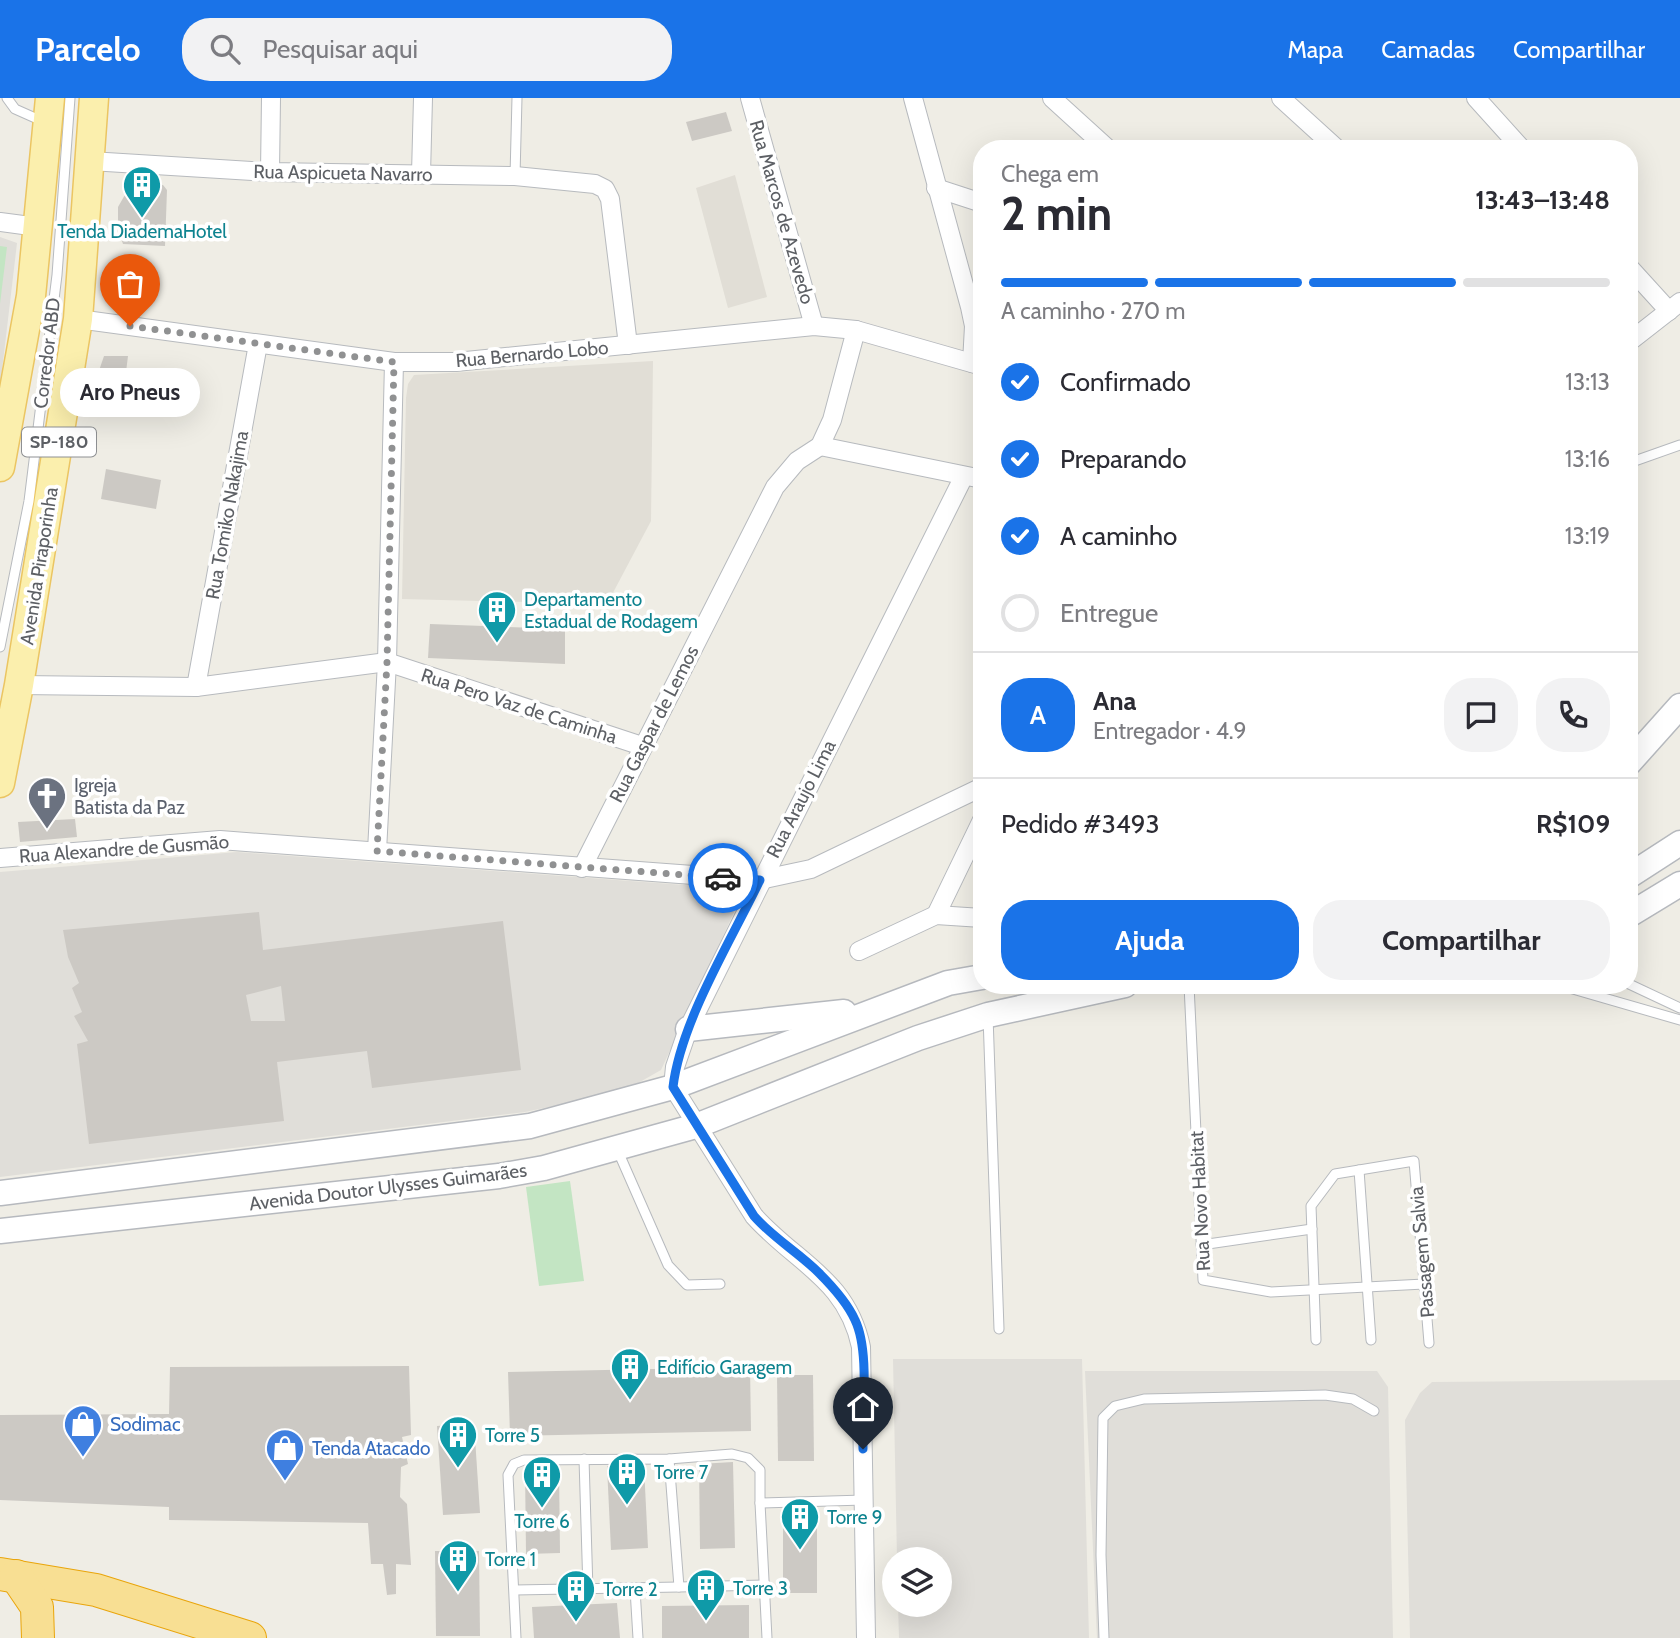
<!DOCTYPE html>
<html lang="pt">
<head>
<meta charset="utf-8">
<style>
	:root { --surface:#fff; --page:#f2f2f3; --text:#2b2b33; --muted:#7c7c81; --line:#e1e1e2; --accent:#1a73e8 }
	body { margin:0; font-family:Cabin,sans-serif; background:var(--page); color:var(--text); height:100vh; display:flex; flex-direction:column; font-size:26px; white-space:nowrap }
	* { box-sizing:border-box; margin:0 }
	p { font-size:23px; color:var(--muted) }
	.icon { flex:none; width:38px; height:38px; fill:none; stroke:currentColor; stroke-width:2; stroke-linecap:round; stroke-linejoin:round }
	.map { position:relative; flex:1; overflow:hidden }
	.drawer { position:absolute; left:973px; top:42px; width:665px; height:854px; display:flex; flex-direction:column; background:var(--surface); border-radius:28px; box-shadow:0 7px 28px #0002 }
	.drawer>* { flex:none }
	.controls { position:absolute; left:882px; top:1449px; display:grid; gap:14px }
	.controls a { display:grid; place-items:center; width:70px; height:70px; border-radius:50%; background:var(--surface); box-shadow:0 7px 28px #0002; font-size:35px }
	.pin { position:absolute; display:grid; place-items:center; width:60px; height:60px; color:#fff; margin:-72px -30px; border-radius:50% 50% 50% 0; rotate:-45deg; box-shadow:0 0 7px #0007 }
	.pin .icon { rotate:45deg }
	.courier { position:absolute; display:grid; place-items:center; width:70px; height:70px; margin:-35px; border:5px solid #1a73e8; border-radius:50%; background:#fff; color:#222; box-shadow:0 2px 9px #0007 }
	.bubble { position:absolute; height:49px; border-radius:24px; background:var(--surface); box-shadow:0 7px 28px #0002; font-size:23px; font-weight:700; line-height:49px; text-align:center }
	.overview em { font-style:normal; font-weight:700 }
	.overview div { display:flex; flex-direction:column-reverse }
	.overview { display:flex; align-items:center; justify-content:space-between; height:119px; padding:0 28px }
	h1 { font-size:46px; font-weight:700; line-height:52px }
	.bar { display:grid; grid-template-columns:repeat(4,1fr); gap:10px 7px; align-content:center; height:84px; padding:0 28px }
	.bar i { height:9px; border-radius:5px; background:var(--line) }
	.bar .selected { background:var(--accent) }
	.bar p { grid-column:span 4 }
	.line { display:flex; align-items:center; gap:18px; padding:0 28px; border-top:2px solid var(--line) }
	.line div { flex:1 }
	.round { display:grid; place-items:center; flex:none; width:74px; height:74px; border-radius:28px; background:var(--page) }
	ol { padding:0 28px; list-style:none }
	li { display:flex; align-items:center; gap:21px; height:77px }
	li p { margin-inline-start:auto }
	li .icon { padding:7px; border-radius:50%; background:var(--accent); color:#fff; stroke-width:4 }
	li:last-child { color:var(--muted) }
	li i { width:38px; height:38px; border:4px solid var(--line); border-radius:50% }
	.primary-button { display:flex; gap:14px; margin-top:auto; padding:14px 28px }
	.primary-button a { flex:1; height:80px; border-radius:28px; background:var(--accent); color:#fff; font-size:28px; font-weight:700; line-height:80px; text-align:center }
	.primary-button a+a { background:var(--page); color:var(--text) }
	header { display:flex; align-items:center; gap:42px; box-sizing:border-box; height:98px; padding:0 35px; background:var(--accent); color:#fff }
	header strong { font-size:33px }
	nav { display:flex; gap:38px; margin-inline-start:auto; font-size:24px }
	.search { width:490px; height:63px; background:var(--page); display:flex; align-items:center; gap:18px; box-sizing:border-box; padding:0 24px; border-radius:28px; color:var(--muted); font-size:26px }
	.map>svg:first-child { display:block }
	.industrial { fill:#e0ded9 }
	.education { fill:#e1ded6 }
	.green { fill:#c3e5c3 }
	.building { fill:#ccc9c4; fill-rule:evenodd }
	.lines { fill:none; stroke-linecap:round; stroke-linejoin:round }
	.lane-casing { stroke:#b7babe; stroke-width:11 }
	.street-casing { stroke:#b7babe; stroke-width:20 }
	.secondary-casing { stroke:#b6b9be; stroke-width:27 }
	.primary-casing { stroke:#ebc562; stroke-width:31 }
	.highway-casing { stroke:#e9a50b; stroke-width:34 }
	.path { stroke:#9dc5a8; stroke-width:3.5; stroke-dasharray:7 3.5; stroke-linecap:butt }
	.lane { stroke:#fff; stroke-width:9 }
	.street { stroke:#fff; stroke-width:18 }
	.secondary { stroke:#fff; stroke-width:24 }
	.primary { stroke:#fbefad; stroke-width:28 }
	.highway { stroke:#f8df93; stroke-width:32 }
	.done { stroke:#909192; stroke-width:7; stroke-dasharray:0 12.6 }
	.route { stroke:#1a73e8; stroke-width:9 }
	.labels { text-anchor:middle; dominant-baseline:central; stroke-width:7; stroke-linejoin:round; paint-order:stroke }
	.shield { fill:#fff; stroke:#8e9093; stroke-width:2 }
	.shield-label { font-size:18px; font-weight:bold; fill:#5d6065 }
	.street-label { font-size:19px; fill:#5d6065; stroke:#fff }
	.culture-label { font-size:19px; fill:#0d838f; stroke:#fff; text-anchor:start }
	.worship-label { font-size:19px; fill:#5b616d; stroke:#fff; text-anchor:start }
	.shop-label { font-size:19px; fill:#366cbe; stroke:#fff; text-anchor:start }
</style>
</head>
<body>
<header>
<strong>Parcelo</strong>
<div class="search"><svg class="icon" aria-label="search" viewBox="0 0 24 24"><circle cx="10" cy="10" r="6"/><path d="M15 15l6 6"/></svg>Pesquisar aqui</div>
<nav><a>Mapa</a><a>Camadas</a><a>Compartilhar</a></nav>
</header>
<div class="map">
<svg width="1680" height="1540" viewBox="0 0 1680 1540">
	<rect width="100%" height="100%" fill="#efede5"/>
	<!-- industrial -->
	<g class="industrial">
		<path d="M 0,139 L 17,145 L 0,289 Z"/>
		<path d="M 237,754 L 725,790 L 736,810 L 661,972 L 624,993 L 525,1014 L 0,1079 L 0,774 Z"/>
		<path d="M 893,1261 L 1082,1261 L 1089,1540 L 899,1540 L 898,1507 L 940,1507 L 940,1461 L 897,1461 Z"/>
		<path d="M 1085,1273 L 1377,1273 L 1388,1289 L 1393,1540 L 1097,1540 Z"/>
		<path d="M 1680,1282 L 1680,1540 L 1410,1540 L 1405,1322 L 1420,1295 L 1432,1284 Z"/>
	</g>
	<!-- education -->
	<g class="education">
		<path d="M 735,77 L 767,199 L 728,210 L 696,90 Z"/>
		<path d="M 653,263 L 651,423 L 607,506 L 402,501 L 406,300 L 408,286 L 414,277 Z"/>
	</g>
	<!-- green -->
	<g class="green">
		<path d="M 0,148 L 7,149 L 0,206 Z"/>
		<path d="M 570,1083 L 584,1183 L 539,1188 L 526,1089 Z"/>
	</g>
	<!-- building -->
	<g class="building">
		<path d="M 726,14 L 732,33 L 692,43 L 686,24 Z"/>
		<path d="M 151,85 L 163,87 L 167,92 L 165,148 L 123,146 L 118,132 L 118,109 L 126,95 L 137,86 Z"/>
		<path d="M 104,258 L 128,258 L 123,298 L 92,293 Z"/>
		<path d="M 106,371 L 161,382 L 156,411 L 101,401 Z"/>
		<path d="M 430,526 L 565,531 L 565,566 L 428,560 Z"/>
		<path d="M 75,721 L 77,739 L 20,744 L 18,724 Z"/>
		<path d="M 259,814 L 263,852 L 503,823 L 521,972 L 372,990 L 367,953 L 277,964 L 284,1023 L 89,1046 L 77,946 L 88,943 L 74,918 L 82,914 L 72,890 L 79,885 L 68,859 L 63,832 ZM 281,888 L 285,923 L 251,923 L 246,897 Z"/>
		<path d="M 409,1268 L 411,1337 L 402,1339 L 408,1366 L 401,1369 L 400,1399 L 407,1406 L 411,1467 L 396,1466 L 396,1496 L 387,1497 L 383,1466 L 371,1466 L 368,1425 L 169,1422 L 169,1409 L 0,1402 L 0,1317 L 169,1316 L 170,1269 Z"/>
		<path d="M 750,1269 L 751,1333 L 510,1338 L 508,1274 Z"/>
		<path d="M 777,1277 L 813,1277 L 814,1363 L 778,1363 Z"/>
		<path d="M 474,1325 L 480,1415 L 443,1417 L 437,1328 Z"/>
		<path d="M 733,1364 L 735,1450 L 700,1451 L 699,1366 Z"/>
		<path d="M 607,1368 L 644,1368 L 648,1450 L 611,1452 Z"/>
		<path d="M 525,1369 L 559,1369 L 560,1455 L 526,1456 Z"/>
		<path d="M 783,1411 L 817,1412 L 817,1495 L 783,1495 Z"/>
		<path d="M 435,1453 L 479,1453 L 480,1538 L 436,1538 Z"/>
		<path d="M 617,1505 L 620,1540 L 534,1540 L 532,1509 Z"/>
		<path d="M 749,1507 L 749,1540 L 662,1540 L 662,1508 Z"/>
	</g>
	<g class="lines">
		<!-- lane casing -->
		<g class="lane-casing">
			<g id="lane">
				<path d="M 7,0 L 15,11 L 42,23"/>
				<path d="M 515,78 L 517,0"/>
				<path d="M 1629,365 L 1680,347"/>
				<path d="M 0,549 L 29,403 L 57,177 L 70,0"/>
				<path d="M 1629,886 L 1680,910"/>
				<path d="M 1189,887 L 1203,1182 L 1271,1194 L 1424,1186"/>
				<path d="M 1559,887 L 1680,922"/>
				<path d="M 988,918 L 999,1231"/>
				<path d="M 617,1051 L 668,1167 L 687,1187 L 720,1186"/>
				<path d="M 1359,1072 L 1371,1242"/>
				<path d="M 1201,1147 L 1312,1131"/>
				<path d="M 1316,1242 L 1311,1108 L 1335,1076 L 1414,1063 L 1429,1245"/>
				<path d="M 584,1361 L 588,1492"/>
				<path d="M 669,1361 L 679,1489 L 766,1487"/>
				<path d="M 760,1405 L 767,1540"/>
				<path d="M 635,1491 L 638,1540"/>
				<path d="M 515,1492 L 679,1489"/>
				<path d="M 516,1540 L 508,1377 L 514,1366 L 524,1362 L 669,1361 L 732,1356 L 748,1360 L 760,1372 L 760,1405 L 864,1402"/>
				<path d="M 1104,1540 L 1101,1457 L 1103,1320 L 1115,1308 L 1144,1301 L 1325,1297 L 1353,1301 L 1374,1313"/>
			</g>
		</g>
		<!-- street casing -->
		<g class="street-casing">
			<g id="street">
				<path d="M 750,0 L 814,228"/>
				<path d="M 913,0 L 970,209 L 974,228 L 972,265"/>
				<path d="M 1052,0 L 1108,51"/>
				<path d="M 1281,0 L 1337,51"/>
				<path d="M 1476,0 L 1522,51"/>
				<path d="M 90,63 L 270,74 L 515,78 L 595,86 L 605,91 L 610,101 L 628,247"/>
				<path d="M 270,74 L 271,0"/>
				<path d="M 421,76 L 423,0"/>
				<path d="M 936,90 L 982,105"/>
				<path d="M 0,124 L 38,129"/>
				<path d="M 1629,169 L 1669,213"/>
				<path d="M 78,221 L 394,264 L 456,264 L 814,228 L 856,232 L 982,268"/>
				<path d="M 1629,244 L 1680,204"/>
				<path d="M 820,348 L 982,381"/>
				<path d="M 19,587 L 196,589 L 387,564 L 642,648"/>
				<path d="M 196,589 L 258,246"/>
				<path d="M 377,753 L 387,564 L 394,264"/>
				<path d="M 0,760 L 220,742 L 760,782 L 811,771 L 982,689"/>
				<path d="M 582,770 L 775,389 L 797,363 L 820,348 L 832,322 L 856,232"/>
				<path d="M 936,817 L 982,722"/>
				<path d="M 859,853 L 936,817 L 982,820"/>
				<path d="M 866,1540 L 861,1249 C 847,1181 796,1165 754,1118 L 673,989 L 675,969 L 688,931 L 964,378"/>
			</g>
		</g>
		<!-- secondary casing -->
		<g class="secondary-casing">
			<g id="secondary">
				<path d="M 1629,665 L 1680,608"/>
				<path d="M 1629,778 L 1680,745"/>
				<path d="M 1629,817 L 1680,786"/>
				<path d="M 688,931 L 844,914"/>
				<path d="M 0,1095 L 530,1028 L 673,989 L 948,885 L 982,879"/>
				<path d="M 0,1133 L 499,1078 L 544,1070 L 696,1028 L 918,940 L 988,917 L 1125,887"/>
			</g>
		</g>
		<!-- primary casing -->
		<g class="primary-casing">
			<g id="primary">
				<path d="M 0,369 L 31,198 L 50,0"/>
				<path d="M 0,685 L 19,587 L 78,221 L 94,0"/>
			</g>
		</g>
		<!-- highway casing -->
		<g class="highway-casing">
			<g id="highway">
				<path d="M 0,1476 L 96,1492 L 250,1540"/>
				<path d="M 16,1478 L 37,1509 L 38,1540"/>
			</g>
		</g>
		<!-- path -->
		<g class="path">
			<path d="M 1629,847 L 1634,844 L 1630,837"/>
			<path d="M 1531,887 L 1547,887"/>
		</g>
		<!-- lane -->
		<use href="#lane" class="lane"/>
		<!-- street -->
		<use href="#street" class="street"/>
		<!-- secondary -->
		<use href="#secondary" class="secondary"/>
		<!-- primary -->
		<use href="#primary" class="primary"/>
		<!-- highway -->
		<use href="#highway" class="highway"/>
	</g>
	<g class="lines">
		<!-- done -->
		<path class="done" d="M 130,228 L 394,264 L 387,564 L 377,753 L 723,780"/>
		<!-- route -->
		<path class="route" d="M 723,780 L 760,782 C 731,843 681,923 673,989 L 754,1118 C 773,1140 798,1154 819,1175 C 832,1188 847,1204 855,1222 C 870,1253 862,1315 863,1351"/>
	</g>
	<!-- icons -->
	<defs>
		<g id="building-pin" transform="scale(2.0125)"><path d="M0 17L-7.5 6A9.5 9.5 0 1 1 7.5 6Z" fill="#0f9aa8" stroke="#fff"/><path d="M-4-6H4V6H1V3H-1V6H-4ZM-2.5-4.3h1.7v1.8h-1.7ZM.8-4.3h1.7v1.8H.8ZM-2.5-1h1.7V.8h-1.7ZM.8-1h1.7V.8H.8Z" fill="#fff"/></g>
		<g id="church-pin" transform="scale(2.0125)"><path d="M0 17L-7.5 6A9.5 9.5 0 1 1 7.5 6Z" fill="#6b7280" stroke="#fff"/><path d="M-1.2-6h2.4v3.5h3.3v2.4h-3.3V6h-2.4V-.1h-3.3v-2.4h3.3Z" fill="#fff"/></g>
		<g id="shop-pin" transform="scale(2.0125)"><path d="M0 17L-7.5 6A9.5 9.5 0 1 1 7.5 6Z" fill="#3f7fe0" stroke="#fff"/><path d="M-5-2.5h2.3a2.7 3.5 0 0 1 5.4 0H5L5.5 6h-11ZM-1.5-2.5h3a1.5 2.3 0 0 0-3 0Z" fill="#fff"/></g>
	</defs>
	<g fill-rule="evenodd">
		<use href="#building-pin" x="142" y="87"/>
		<use href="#building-pin" x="497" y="512"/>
		<use href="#church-pin" x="47" y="698"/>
		<use href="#building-pin" x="630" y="1269"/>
		<use href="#shop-pin" x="83" y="1326"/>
		<use href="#building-pin" x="458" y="1337"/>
		<use href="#shop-pin" x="285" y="1350"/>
		<use href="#building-pin" x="627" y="1374"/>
		<use href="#building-pin" x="542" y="1377"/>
		<use href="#building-pin" x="800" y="1419"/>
		<use href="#building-pin" x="458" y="1461"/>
		<use href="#building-pin" x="706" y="1490"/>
		<use href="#building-pin" x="576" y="1491"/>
	</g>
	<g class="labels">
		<!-- shield labels -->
		<rect class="shield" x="22" y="329.5" width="74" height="29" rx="5"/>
		<g class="shield-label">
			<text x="59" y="344">SP-180</text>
		</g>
		<!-- street labels -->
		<g class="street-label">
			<text transform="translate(343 75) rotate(1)">Rua Aspicueta Navarro</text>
			<text transform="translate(782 114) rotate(74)">Rua Marcos de Azevedo</text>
			<text transform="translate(47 255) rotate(-83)">Corredor ABD</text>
			<text transform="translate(532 256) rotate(-5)">Rua Bernardo Lobo</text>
			<text transform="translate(227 417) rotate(-80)">Rua Tomiko Nakajima</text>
			<text transform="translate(39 468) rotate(-81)">Avenida Piraporinha</text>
			<text transform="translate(519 608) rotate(18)">Rua Pero Vaz de Caminha</text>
			<text transform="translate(654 626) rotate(-63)">Rua Gaspar de Lemos</text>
			<text transform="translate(801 701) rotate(-63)">Rua Araujo Lima</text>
			<text transform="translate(124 751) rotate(-4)">Rua Alexandre de Gusmão</text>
			<text transform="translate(388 1089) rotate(-7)">Avenida Doutor Ulysses Guimarães</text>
			<text transform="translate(1200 1103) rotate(-93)">Rua Novo Habitat</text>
			<text transform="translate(1422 1154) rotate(-95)">Passagem Salvia</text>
		</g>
		<!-- culture labels -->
		<g class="culture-label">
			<text x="142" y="133" text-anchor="middle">Tenda DiademaHotel</text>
			<text x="524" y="501">Departamento<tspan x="524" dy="22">Estadual de Rodagem</tspan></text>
			<text x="657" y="1269">Edifício Garagem</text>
			<text x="485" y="1337">Torre 5</text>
			<text x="654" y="1374">Torre 7</text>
			<text x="827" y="1419">Torre 9</text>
			<text x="542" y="1423" text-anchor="middle">Torre 6</text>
			<text x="485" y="1461">Torre 1</text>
			<text x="733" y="1490">Torre 3</text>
			<text x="603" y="1491">Torre 2</text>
		</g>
		<!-- worship labels -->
		<g class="worship-label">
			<text x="74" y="687">Igreja<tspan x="74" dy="22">Batista da Paz</tspan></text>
		</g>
		<!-- shop labels -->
		<g class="shop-label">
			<text x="110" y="1326">Sodimac</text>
			<text x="312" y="1350">Tenda Atacado</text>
		</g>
	</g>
</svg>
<div class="controls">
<a><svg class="icon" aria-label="layers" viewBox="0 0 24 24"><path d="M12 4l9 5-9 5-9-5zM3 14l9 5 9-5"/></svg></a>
</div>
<div class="pin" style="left:130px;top:228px;background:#ea580c"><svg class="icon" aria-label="bag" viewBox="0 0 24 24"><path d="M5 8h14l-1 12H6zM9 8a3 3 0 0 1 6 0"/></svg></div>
<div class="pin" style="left:863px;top:1351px;background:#1f2937"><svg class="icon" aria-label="home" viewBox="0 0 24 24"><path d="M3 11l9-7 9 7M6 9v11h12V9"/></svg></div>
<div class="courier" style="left:723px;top:780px"><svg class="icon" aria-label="car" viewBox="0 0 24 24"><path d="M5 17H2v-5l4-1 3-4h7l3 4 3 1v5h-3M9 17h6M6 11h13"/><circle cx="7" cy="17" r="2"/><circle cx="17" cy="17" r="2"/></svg></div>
<div class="bubble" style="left:60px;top:270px;width:140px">Aro Pneus</div>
<section class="drawer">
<div class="overview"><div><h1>2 min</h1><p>Chega em</p></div><em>13:43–13:48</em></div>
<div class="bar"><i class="selected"></i><i class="selected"></i><i class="selected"></i><i></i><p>A caminho · 270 m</p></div>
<ol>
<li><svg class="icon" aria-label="check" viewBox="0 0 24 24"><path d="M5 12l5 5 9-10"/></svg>Confirmado<p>13:13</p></li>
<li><svg class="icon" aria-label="check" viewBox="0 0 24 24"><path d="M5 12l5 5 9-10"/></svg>Preparando<p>13:16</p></li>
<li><svg class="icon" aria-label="check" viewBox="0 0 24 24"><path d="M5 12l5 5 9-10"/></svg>A caminho<p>13:19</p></li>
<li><i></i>Entregue</li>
</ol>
<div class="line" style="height:126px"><b class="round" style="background:var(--accent);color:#fff">A</b><div><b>Ana</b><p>Entregador · 4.9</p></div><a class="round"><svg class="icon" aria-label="chat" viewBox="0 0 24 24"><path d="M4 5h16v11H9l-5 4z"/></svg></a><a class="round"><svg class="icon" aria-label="phone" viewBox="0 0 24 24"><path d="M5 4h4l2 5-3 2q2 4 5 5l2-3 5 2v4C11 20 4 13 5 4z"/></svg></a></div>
<div class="line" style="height:91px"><div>Pedido #3493</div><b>R$109</b></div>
<div class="primary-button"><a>Ajuda</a><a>Compartilhar</a></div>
</section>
</div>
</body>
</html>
